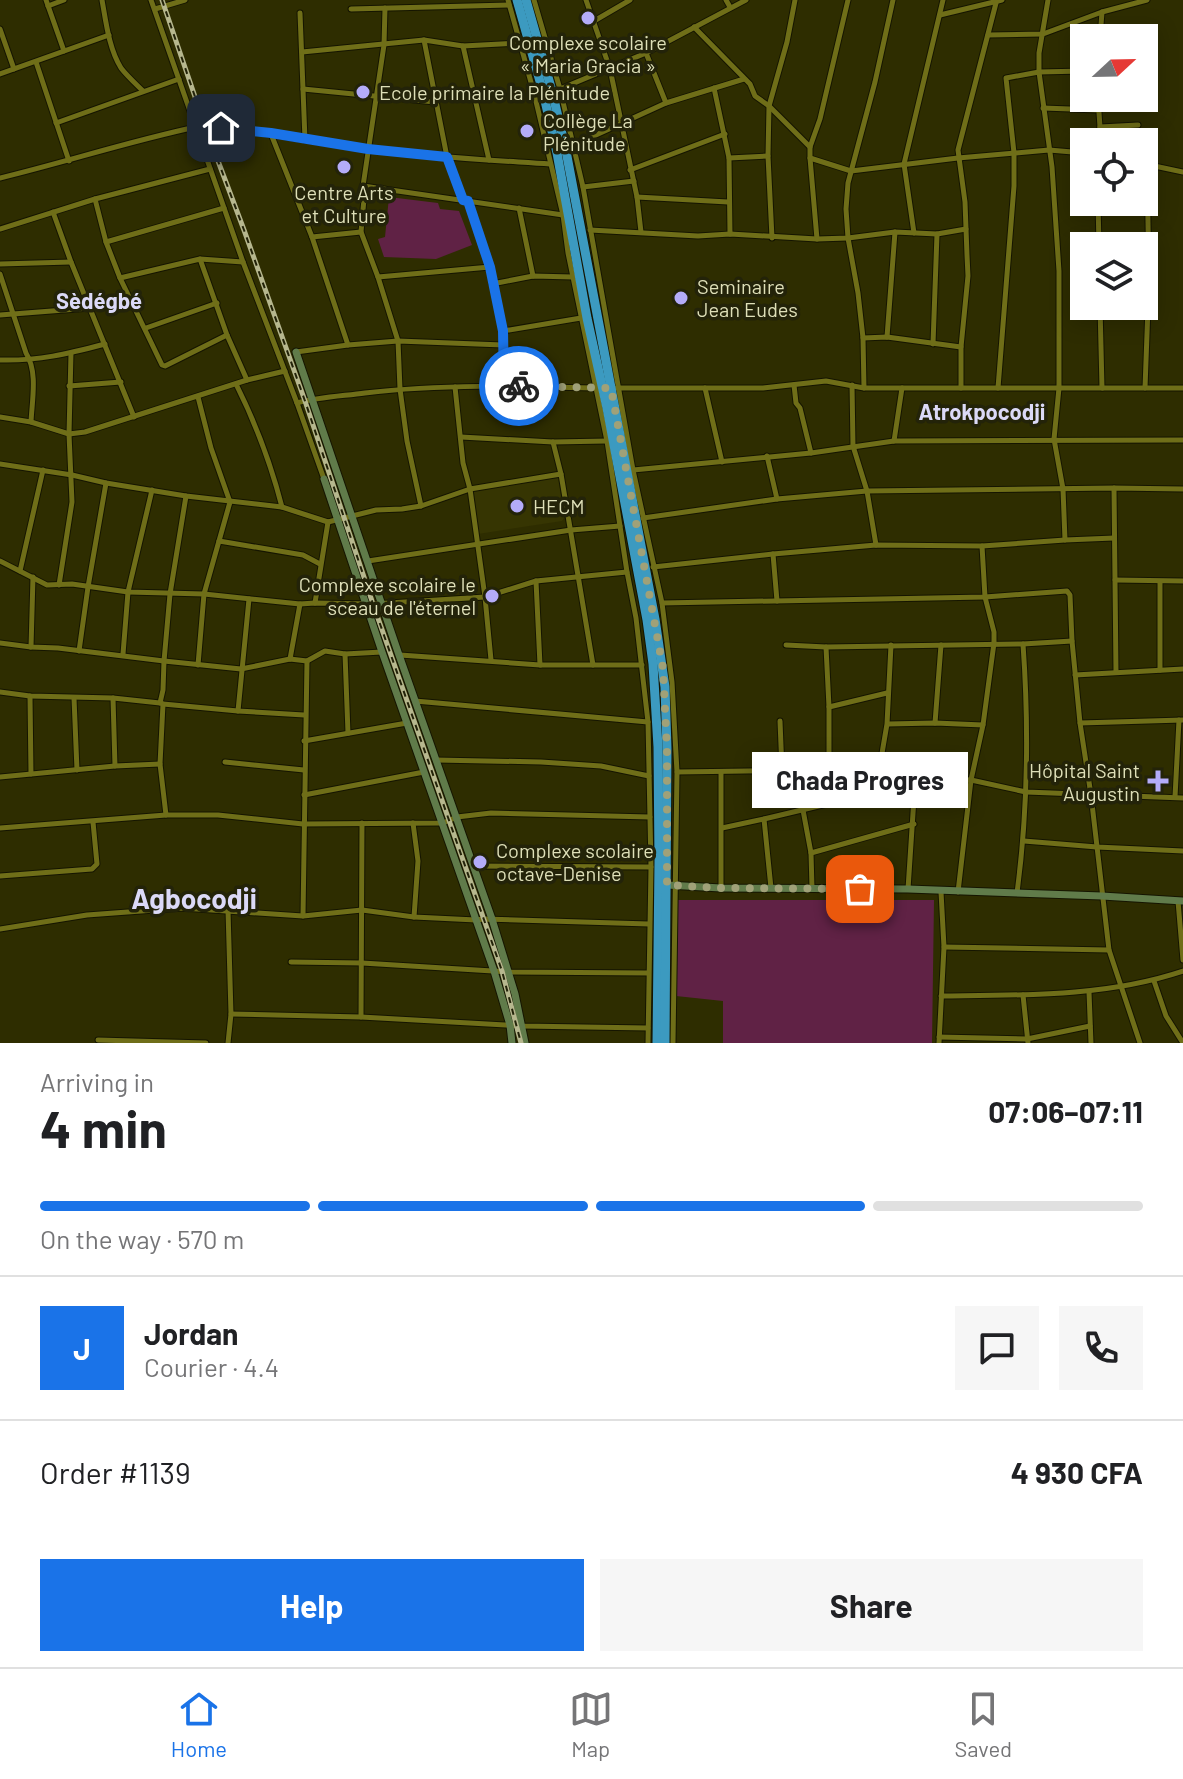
<!DOCTYPE html>
<html lang="en">
<head>
<meta charset="utf-8">
<style>
	:root { --surface:#fff; --page:#f6f6f6; --text:#202124; --muted:#757577; --line:#e0e0e0; --accent:#1a73e8 }
	body { margin:0; font-family:Barlow,sans-serif; background:var(--page); color:var(--text); height:100vh; display:flex; flex-direction:column; font-size:30px; white-space:nowrap }
	* { box-sizing:border-box; margin:0 }
	p { font-size:26px; color:var(--muted) }
	.icon { flex:none; width:44px; height:44px; fill:none; stroke:currentColor; stroke-width:2; stroke-linecap:round; stroke-linejoin:round }
	.map { position:relative; height:1043px; overflow:hidden }
	.panel { display:flex; flex-direction:column; background:var(--surface); flex:1 }
	.panel>* { flex:none }
	.needle { width:52px; rotate:68deg }
	.controls { position:absolute; left:1070px; top:24px; display:grid; gap:16px }
	.controls a { display:grid; place-items:center; width:88px; height:88px; border-radius:0px; background:var(--surface); box-shadow:0 4px 20px #0003; font-size:40px }
	.pin { position:absolute; display:grid; place-items:center; width:68px; height:68px; color:#fff; margin:-34px; border-radius:16px; box-shadow:0 4px 12px #0006 }
	.courier { position:absolute; display:grid; place-items:center; width:80px; height:80px; margin:-40px; border:6px solid #1a73e8; border-radius:50%; background:#fff; color:#222; box-shadow:0 2px 10px #0007 }
	.bubble { position:absolute; height:56px; border-radius:0px; background:var(--surface); box-shadow:0 4px 20px #0003; font-size:26px; font-weight:700; line-height:56px; text-align:center }
	.headline em { font-style:normal; font-weight:700 }
	.headline div { display:flex; flex-direction:column-reverse }
	.headline { display:flex; align-items:center; justify-content:space-between; height:136px; padding:0 40px }
	h1 { font-size:52px; font-weight:700; line-height:60px }
	.bar { display:grid; grid-template-columns:repeat(4,1fr); gap:12px 8px; align-content:center; height:96px; padding:0 40px }
	.bar i { height:10px; border-radius:6px; background:var(--line) }
	.bar .selected { background:var(--accent) }
	.bar p { grid-column:span 4 }
	.line { display:flex; align-items:center; gap:20px; padding:0 40px; border-top:2px solid var(--line) }
	.line div { flex:1 }
	.round { display:grid; place-items:center; flex:none; width:84px; height:84px; border-radius:0px; background:var(--page) }
	.button { display:flex; gap:16px; margin-top:auto; padding:16px 40px }
	.button a { flex:1; height:92px; border-radius:0px; background:var(--accent); color:#fff; font-size:32px; font-weight:700; line-height:92px; text-align:center }
	.button a+a { background:var(--page); color:var(--text) }
	.tabs { display:flex; justify-content:space-around; align-items:center; height:112px; border-top:2px solid var(--line); background:var(--surface); font-size:22px; color:var(--muted) }
	.tabs a { display:grid; justify-items:center; gap:4px }
	.tabs .selected { color:var(--accent) }
	.map>svg:first-child { display:block }
	.built { fill:#363502 }
	.green { fill:#602245 }
	.lines { fill:none; stroke-linecap:round; stroke-linejoin:round }
	.street-casing { stroke:#151500; stroke-width:7 }
	.secondary-casing { stroke:#151500; stroke-width:9 }
	.highway-casing { stroke:#151500; stroke-width:11 }
	.street { stroke:#6f6e18; stroke-width:5 }
	.secondary { stroke:#607b4a; stroke-width:7 }
	.highway { stroke:#3c9ac0; stroke-width:9 }
	.rail-casing { stroke:#b6b78e; stroke-width:5 }
	.rail { stroke:#232309; stroke-width:2; stroke-dasharray:6; stroke-linecap:butt }
	.done { stroke:#a0a178; stroke-width:8; stroke-dasharray:0 14.4 }
	.route { stroke:#1a73e8; stroke-width:10 }
	.poi-dot { fill:#b4acf9; stroke:#232309; stroke-width:3 }
	.labels { text-anchor:middle; dominant-baseline:central; stroke-width:7; stroke-linejoin:round; paint-order:stroke }
	.poi-label { font-size:20px; fill:#dedfb8; stroke:#232309; text-anchor:start }
	.neighbourhood-label { font-size:22px; font-weight:bold; fill:#dbd9f7; stroke:#232309 }
	.district-label { font-size:28px; font-weight:bold; fill:#dbd9f7; stroke:#232309 }
</style>
</head>
<body>
<div class="map">
<svg width="1183" height="1043" viewBox="0 0 1183 1043">
	<rect width="100%" height="100%" fill="#2e2d00"/>
	<!-- built -->
	<path class="built" d="M 558,477 L 564,518 L 562,521 L 478,534 L 470,494 L 474,489 Z"/>
	<!-- green -->
	<g class="green">
		<path d="M 389,197 L 438,203 L 440,209 L 459,211 L 472,245 L 436,259 L 384,257 L 378,239 L 385,237 Z"/>
		<path d="M 678,900 L 934,900 L 932,1043 L 723,1043 L 723,1001 L 676,996 Z"/>
	</g>
	<g class="lines">
		<!-- street casing -->
		<g class="street-casing">
			<g id="street">
				<path d="M 46,0 L 64,51"/>
				<path d="M 102,0 C 106,22 109,49 121,68 C 127,76 136,84 143,91"/>
				<path d="M 151,0 L 243,262 L 297,403 L 324,479"/>
				<path d="M 508,0 L 534,93 L 563,215 L 568,253 L 607,441 L 627,572 L 636,618 L 648,722 L 651,867 L 648,1043"/>
				<path d="M 534,0 L 560,89 L 583,187 L 633,470 L 662,603 L 672,682 L 677,772 L 673,1043"/>
				<path d="M 586,0 L 610,69 L 637,197 L 641,232"/>
				<path d="M 726,0 L 730,7"/>
				<path d="M 1048,0 L 1039,53 L 1039,72 L 1052,167 L 1059,271 L 1059,388 L 1054,439 L 1063,489 L 1065,540"/>
				<path d="M 48,6 L 64,0"/>
				<path d="M 385,8 L 384,45 L 363,186 L 364,199 L 361,232 L 378,277 L 398,341 L 400,389 L 407,441 L 421,506"/>
				<path d="M 155,9 L 185,0"/>
				<path d="M 351,9 L 509,5"/>
				<path d="M 300,13 L 305,140"/>
				<path d="M 940,15 L 1002,0"/>
				<path d="M 594,21 L 630,0"/>
				<path d="M 694,27 L 750,84 L 755,96 L 769,106 L 810,147"/>
				<path d="M 0,29 L 14,69"/>
				<path d="M 988,35 L 1043,34 L 1102,12 L 1147,0"/>
				<path d="M 1100,38 L 1102,12"/>
				<path d="M 424,40 L 447,157 L 463,200"/>
				<path d="M 463,46 L 489,160"/>
				<path d="M 302,52 L 424,40 L 463,46 L 521,43"/>
				<path d="M 646,53 L 666,103"/>
				<path d="M 36,62 L 69,161"/>
				<path d="M 0,74 L 109,35"/>
				<path d="M 714,88 L 729,158 L 730,234"/>
				<path d="M 303,89 L 435,102"/>
				<path d="M 560,89 L 646,53 L 746,0"/>
				<path d="M 1098,98 L 1100,127 L 1098,142"/>
				<path d="M 1043,108 L 1098,110"/>
				<path d="M 56,123 L 179,79"/>
				<path d="M 1100,127 L 1138,125"/>
				<path d="M 221,128 C 270,133 318,143 367,149 C 427,157 489,160 550,164"/>
				<path d="M 271,134 L 312,237 L 348,345"/>
				<path d="M 574,145 L 666,103 L 744,79"/>
				<path d="M 729,158 L 768,156"/>
				<path d="M 810,158 L 851,171 L 958,158 L 1049,150 L 1084,153"/>
				<path d="M 1145,164 L 1183,172"/>
				<path d="M 630,170 L 725,134"/>
				<path d="M 0,178 C 66,162 130,141 196,127"/>
				<path d="M 363,186 L 563,215"/>
				<path d="M 583,187 L 634,181"/>
				<path d="M 637,197 L 728,202"/>
				<path d="M 95,199 L 106,242 L 120,278 L 162,365 L 165,366 L 227,335"/>
				<path d="M 468,201 L 490,267 L 503,331 L 504,385"/>
				<path d="M 1098,202 L 1099,246"/>
				<path d="M 519,208 L 533,276"/>
				<path d="M 53,212 L 71,262 L 134,417"/>
				<path d="M 0,229 L 95,199 L 210,169"/>
				<path d="M 590,230 L 698,236 L 730,234 L 817,239 L 848,238 L 895,232 L 937,234 L 966,229"/>
				<path d="M 914,233 L 904,164 L 943,0"/>
				<path d="M 312,237 L 361,232"/>
				<path d="M 772,238 L 768,156 L 769,106 L 787,42 L 795,0"/>
				<path d="M 817,239 L 810,158 L 810,147 L 820,119 L 848,0"/>
				<path d="M 106,242 L 224,208"/>
				<path d="M 200,259 L 227,335 L 247,380"/>
				<path d="M 0,264 L 71,262"/>
				<path d="M 0,274 L 26,353 C 38,372 32,400 31,422"/>
				<path d="M 378,277 L 490,267"/>
				<path d="M 120,278 L 200,259 L 243,262"/>
				<path d="M 492,284 L 533,276 L 573,277"/>
				<path d="M 1100,306 L 1102,388"/>
				<path d="M 0,315 L 90,308"/>
				<path d="M 146,328 L 217,303"/>
				<path d="M 503,331 L 581,318"/>
				<path d="M 887,337 L 895,232"/>
				<path d="M 863,338 L 887,337 L 961,347"/>
				<path d="M 933,344 L 937,234"/>
				<path d="M 296,352 L 348,345 L 398,341 L 503,345"/>
				<path d="M 0,360 C 39,361 67,354 105,344"/>
				<path d="M 236,384 C 256,424 271,464 282,507"/>
				<path d="M 794,385 L 796,403 L 800,408 L 811,453"/>
				<path d="M 852,385 L 853,446 L 867,491 L 876,545"/>
				<path d="M 69,386 L 121,382"/>
				<path d="M 455,387 L 463,463 L 470,489 L 485,597 L 491,660"/>
				<path d="M 617,388 L 763,388 L 826,381 L 864,388 L 1183,388"/>
				<path d="M 705,388 L 722,462"/>
				<path d="M 864,388 L 863,338 L 858,293 L 848,238 L 846,209 L 848,183 L 875,82 L 893,0"/>
				<path d="M 961,388 L 961,347 L 968,276 L 967,255 L 965,202 L 958,150 L 996,3"/>
				<path d="M 998,388 L 1014,186 L 1014,153 L 1006,78 L 1039,72 L 1084,71"/>
				<path d="M 1145,388 L 1149,280 L 1147,164"/>
				<path d="M 198,397 L 211,448 L 230,502 L 204,594 L 198,665"/>
				<path d="M 297,403 C 319,397 343,396 365,393 C 441,384 518,386 595,388"/>
				<path d="M 0,417 L 31,422 L 69,434 L 85,432 L 247,380 L 285,371"/>
				<path d="M 461,437 L 553,442 L 607,441"/>
				<path d="M 894,441 L 902,388"/>
				<path d="M 553,442 L 561,474 L 593,665"/>
				<path d="M 767,456 L 777,499"/>
				<path d="M 0,464 L 72,475 L 106,483 L 186,496 L 282,507 L 328,522 L 376,510 L 402,509 L 421,506 L 470,489 L 561,474"/>
				<path d="M 633,470 L 811,453 L 894,441 L 1183,440"/>
				<path d="M 1114,488 L 1116,672"/>
				<path d="M 643,518 L 777,499 L 867,491 L 1114,488 L 1183,489"/>
				<path d="M 219,541 L 303,555 L 320,564"/>
				<path d="M 773,554 L 777,601"/>
				<path d="M 0,561 L 47,585 L 72,584 L 128,592 L 204,594 L 300,604 L 315,603 L 373,604 L 485,597 L 536,581 L 627,572"/>
				<path d="M 368,561 L 571,530 L 620,526"/>
				<path d="M 653,567 L 773,554 L 876,545 L 982,546 L 1065,540 L 1114,538"/>
				<path d="M 20,571 L 43,470"/>
				<path d="M 1115,580 L 1183,581"/>
				<path d="M 536,581 L 540,665"/>
				<path d="M 1160,582 L 1160,670"/>
				<path d="M 59,585 L 72,502 L 69,434 L 71,353"/>
				<path d="M 315,603 L 328,522"/>
				<path d="M 662,603 L 985,597 L 1067,591 L 1070,595 L 1072,641 L 1080,723 L 1091,795 L 1109,950 L 1140,1043"/>
				<path d="M 0,643 L 31,647 L 58,648 L 164,661 L 241,669 L 290,659 L 307,661 L 325,651 L 345,654 L 382,652"/>
				<path d="M 786,645 L 826,647 L 1023,644 L 1072,641"/>
				<path d="M 31,647 L 33,577"/>
				<path d="M 826,647 L 829,707 L 829,770"/>
				<path d="M 79,651 L 88,587 L 106,483"/>
				<path d="M 123,654 L 128,592 L 152,490"/>
				<path d="M 345,654 L 348,733"/>
				<path d="M 400,655 L 540,665 L 642,665"/>
				<path d="M 290,659 L 300,604"/>
				<path d="M 1075,675 L 1183,669"/>
				<path d="M 0,692 L 30,696 L 113,698 L 160,703"/>
				<path d="M 30,696 L 31,774"/>
				<path d="M 74,698 L 77,770"/>
				<path d="M 113,698 L 115,766"/>
				<path d="M 415,701 L 648,722"/>
				<path d="M 163,704 L 238,711 L 304,715"/>
				<path d="M 829,707 L 887,693"/>
				<path d="M 238,711 L 249,599"/>
				<path d="M 780,721 L 782,770"/>
				<path d="M 935,723 L 941,645"/>
				<path d="M 1080,723 L 1183,720"/>
				<path d="M 888,724 L 935,723 L 983,725"/>
				<path d="M 304,741 L 407,723"/>
				<path d="M 436,760 L 541,762 L 601,766 L 649,776"/>
				<path d="M 225,762 L 304,770"/>
				<path d="M 677,772 L 829,770 L 878,767 L 880,765 L 887,724 L 891,645"/>
				<path d="M 0,777 L 115,766 L 160,764"/>
				<path d="M 304,795 L 424,772"/>
				<path d="M 1175,797 L 1179,720"/>
				<path d="M 803,810 L 811,853 L 812,888"/>
				<path d="M 166,815 L 160,764 L 163,704 L 160,703 L 163,690 L 164,661 L 170,594 L 186,496"/>
				<path d="M 764,819 L 771,888"/>
				<path d="M 413,823 L 418,861 L 414,917"/>
				<path d="M 0,828 L 166,815 L 218,815 L 303,824 L 443,823 L 457,817 L 491,813 L 650,817"/>
				<path d="M 722,828 L 764,819 L 915,783 L 944,779 L 971,780 L 1026,792 L 1183,798"/>
				<path d="M 1024,841 L 1097,847 L 1183,851"/>
				<path d="M 811,853 L 914,824"/>
				<path d="M 473,866 L 651,867"/>
				<path d="M 0,876 L 92,869 L 97,864 L 93,822"/>
				<path d="M 721,888 L 721,772"/>
				<path d="M 908,889 L 915,783"/>
				<path d="M 958,892 L 971,780 L 983,725 L 994,643 L 994,632 L 985,597 L 982,546"/>
				<path d="M 1017,893 C 1028,810 1029,728 1023,644"/>
				<path d="M 1178,901 L 1183,960"/>
				<path d="M 228,910 L 231,1014 L 228,1043"/>
				<path d="M 303,916 L 307,661"/>
				<path d="M 0,929 L 87,915 L 182,908 L 303,916 L 362,910 L 414,917 L 476,920 L 484,919 L 649,924"/>
				<path d="M 944,947 L 1109,950"/>
				<path d="M 291,962 L 362,963 L 509,972 L 648,973"/>
				<path d="M 1154,981 L 1166,1016 L 1183,1043"/>
				<path d="M 1089,992 L 1091,1043"/>
				<path d="M 1023,995 L 1028,1043"/>
				<path d="M 941,996 C 1023,995 1105,997 1183,971"/>
				<path d="M 231,1014 L 361,1017 L 522,1026 L 648,1028"/>
				<path d="M 361,1017 L 362,823"/>
				<path d="M 939,1037 L 1027,1039 L 1090,1026"/>
				<path d="M 98,1040 L 206,1043"/>
				<path d="M 939,1043 L 944,947 L 941,892"/>
			</g>
		</g>
		<!-- secondary casing -->
		<g class="secondary-casing">
			<g id="secondary">
				<path d="M 296,352 L 399,655 L 492,919 L 515,994 L 525,1043"/>
				<path d="M 324,479 L 382,652 L 494,971 L 510,1025 L 512,1043"/>
				<path d="M 667,885 L 721,888 L 908,889 L 1102,896 L 1183,901"/>
			</g>
		</g>
		<!-- highway casing -->
		<g class="highway-casing">
			<g id="highway">
				<path d="M 517,0 L 543,92 L 557,153 L 587,318 L 607,408 L 647,620 L 653,664 L 658,747 L 659,861 L 657,1043"/>
				<path d="M 526,0 L 552,91 L 566,151 L 655,619 L 665,687 L 667,749 L 665,1043"/>
			</g>
		</g>
		<!-- street -->
		<use href="#street" class="street"/>
		<!-- secondary -->
		<use href="#secondary" class="secondary"/>
		<!-- highway -->
		<use href="#highway" class="highway"/>
		<!-- rail casing -->
		<g class="rail-casing">
			<path id="rail" d="M 162,0 L 206,129 L 244,230 L 305,401 L 373,604 L 502,971 L 521,1043"/>
		</g>
		<!-- rail -->
		<use href="#rail" class="rail"/>
	</g>
	<g class="lines">
		<!-- done -->
		<path class="done" d="M 519,386 L 611,388 L 663,668 L 667,749 L 667,885 L 721,888 L 860,889"/>
		<!-- route -->
		<path class="route" d="M 221,128 L 271,133 L 368,149 L 447,157 L 463,200 L 468,201 L 490,267 L 503,331 L 504,385 L 519,386"/>
	</g>
	<!-- markers -->
	<g class="poi-dot">
		<circle cx="588" cy="18" r="8"/>
		<circle cx="363" cy="92" r="8"/>
		<circle cx="527" cy="131" r="8"/>
		<circle cx="344" cy="167" r="8"/>
		<circle cx="681" cy="298" r="8"/>
		<circle cx="517" cy="506" r="8"/>
		<circle cx="492" cy="596" r="8"/>
		<path d="M1154 769h8v8h8v8h-8v8h-8v-8h-8v-8h8z"/>
		<circle cx="480" cy="862" r="8"/>
	</g>
	<g class="labels">
		<!-- poi labels -->
		<g class="poi-label">
			<text x="588" y="42" text-anchor="middle">Complexe scolaire<tspan x="588" dy="23">« Maria Gracia »</tspan></text>
			<text x="379" y="92">Ecole primaire la Plénitude</text>
			<text x="543" y="120">Collège La<tspan x="543" dy="23">Plénitude</tspan></text>
			<text x="344" y="192" text-anchor="middle">Centre Arts<tspan x="344" dy="23">et Culture</tspan></text>
			<text x="697" y="286">Seminaire<tspan x="697" dy="23">Jean Eudes</tspan></text>
			<text x="533" y="506">HECM</text>
			<text x="476" y="584" text-anchor="end">Complexe scolaire le<tspan x="476" dy="23">sceau de l'éternel</tspan></text>
			<text x="1140" y="770" text-anchor="end">Hôpital Saint<tspan x="1140" dy="23">Augustin</tspan></text>
			<text x="496" y="850">Complexe scolaire<tspan x="496" dy="23">octave-Denise</tspan></text>
		</g>
		<!-- neighbourhood labels -->
		<g class="neighbourhood-label">
			<text x="99" y="300">Sèdégbé</text>
			<text x="982" y="411">Atrokpocodji</text>
		</g>
		<!-- district labels -->
		<g class="district-label">
			<text x="194" y="898">Agbocodji</text>
		</g>
	</g>
</svg>
<div class="controls">
<a><svg class="needle" viewBox="-14 -14 28 28"><path d="M0-13l5 13h-10z" fill="#e53935"/><path d="M0 13l5-13h-10z" fill="#757577"/></svg></a>
<a><svg class="icon" aria-label="locate" viewBox="0 0 24 24"><circle cx="12" cy="12" r="6"/><path d="M12 2v4M12 18v4M2 12h4M18 12h4"/></svg></a>
<a><svg class="icon" aria-label="layers" viewBox="0 0 24 24"><path d="M12 4l9 5-9 5-9-5zM3 14l9 5 9-5"/></svg></a>
</div>
<div class="pin" style="left:860px;top:889px;background:#ea580c"><svg class="icon" aria-label="bag" viewBox="0 0 24 24"><path d="M5 8h14l-1 12H6zM9 8a3 3 0 0 1 6 0"/></svg></div>
<div class="pin" style="left:221px;top:128px;background:#1f2937"><svg class="icon" aria-label="home" viewBox="0 0 24 24"><path d="M3 11l9-7 9 7M6 9v11h12V9"/></svg></div>
<div class="courier" style="left:519px;top:386px"><svg class="icon" aria-label="bike" viewBox="0 0 24 24"><circle cx="6" cy="16" r="4"/><circle cx="18" cy="16" r="4"/><path d="M6 16l4-8h5l3 8M10 8l3 8H6M13 5h3"/></svg></div>
<div class="bubble" style="left:752px;top:752px;width:216px">Chada Progres</div>
</div>
<section class="panel">
<div class="headline"><div><h1>4 min</h1><p>Arriving in</p></div><em>07:06–07:11</em></div>
<div class="bar"><i class="selected"></i><i class="selected"></i><i class="selected"></i><i></i><p>On the way · 570 m</p></div>
<div class="line" style="height:144px"><b class="round" style="background:var(--accent);color:#fff">J</b><div><b>Jordan</b><p>Courier · 4.4</p></div><a class="round"><svg class="icon" aria-label="chat" viewBox="0 0 24 24"><path d="M4 5h16v11H9l-5 4z"/></svg></a><a class="round"><svg class="icon" aria-label="phone" viewBox="0 0 24 24"><path d="M5 4h4l2 5-3 2q2 4 5 5l2-3 5 2v4C11 20 4 13 5 4z"/></svg></a></div>
<div class="line" style="height:104px"><div>Order #1139</div><b>4 930 CFA</b></div>
<div class="button"><a>Help</a><a>Share</a></div>
</section>
<nav class="tabs">
<a class="selected"><svg class="icon" aria-label="home" viewBox="0 0 24 24"><path d="M3 11l9-7 9 7M6 9v11h12V9"/></svg>Home</a>
<a><svg class="icon" aria-label="map" viewBox="0 0 24 24"><path d="M3 6l6-2 6 2 6-2v14l-6 2-6-2-6 2zM9 4v14M15 6v14"/></svg>Map</a>
<a><svg class="icon" aria-label="saved" viewBox="0 0 24 24"><path d="M7 4h10v16l-5-4-5 4z"/></svg>Saved</a>
</nav>
</body>
</html>
